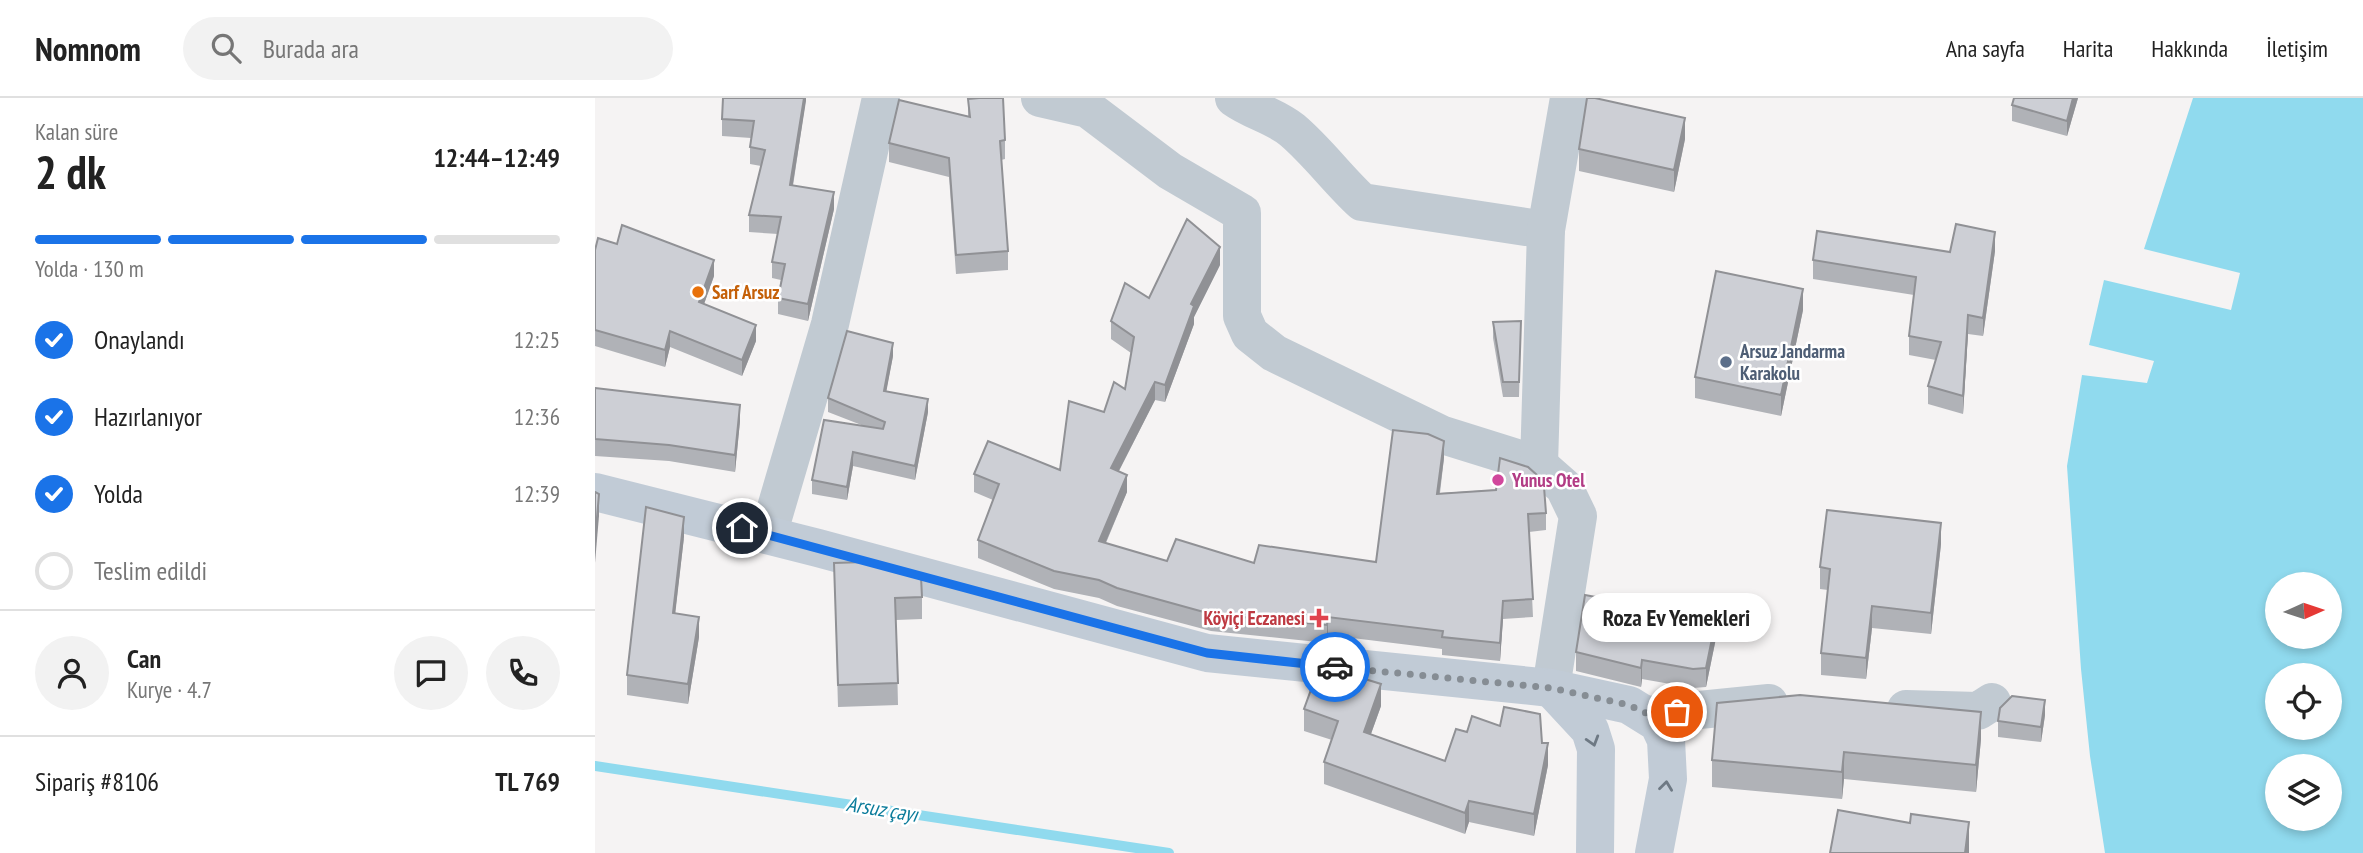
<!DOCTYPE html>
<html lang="tr">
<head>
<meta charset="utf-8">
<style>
	:root { --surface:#fff; --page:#f2f2f2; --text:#222; --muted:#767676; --line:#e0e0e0; --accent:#1a73e8 }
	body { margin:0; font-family:"PT Sans Narrow",sans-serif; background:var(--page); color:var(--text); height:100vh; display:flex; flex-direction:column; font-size:26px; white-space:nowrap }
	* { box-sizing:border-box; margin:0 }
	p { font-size:23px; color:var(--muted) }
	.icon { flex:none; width:38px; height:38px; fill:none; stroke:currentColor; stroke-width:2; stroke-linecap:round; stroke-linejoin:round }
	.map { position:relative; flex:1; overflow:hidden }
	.details { display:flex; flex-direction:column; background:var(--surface); width:595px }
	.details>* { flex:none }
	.needle { width:46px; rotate:87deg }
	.controls { position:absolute; left:1670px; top:474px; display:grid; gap:14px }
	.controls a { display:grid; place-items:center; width:77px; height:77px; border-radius:50%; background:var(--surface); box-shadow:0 4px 10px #0003; font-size:35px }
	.pin { position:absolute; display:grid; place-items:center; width:60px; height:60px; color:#fff; margin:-30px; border:4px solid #fff; border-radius:50%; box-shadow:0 2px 7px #0007 }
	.courier { position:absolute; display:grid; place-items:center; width:70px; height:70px; margin:-35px; border:5px solid #1a73e8; border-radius:50%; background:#fff; color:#222; box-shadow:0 2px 9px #0007 }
	.bubble { position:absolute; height:49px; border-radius:24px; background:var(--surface); box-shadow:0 4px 10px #0003; font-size:23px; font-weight:700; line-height:49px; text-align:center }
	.overview em { font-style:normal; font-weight:700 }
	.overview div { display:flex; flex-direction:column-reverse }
	.overview { display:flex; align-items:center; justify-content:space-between; height:119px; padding:0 35px }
	h1 { font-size:46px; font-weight:700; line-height:52px }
	.bar { display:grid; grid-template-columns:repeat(4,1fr); gap:10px 7px; align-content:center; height:84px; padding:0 35px }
	.bar i { height:9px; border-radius:5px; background:var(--line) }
	.bar .selected { background:var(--accent) }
	.bar p { grid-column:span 4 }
	.line { display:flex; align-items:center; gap:18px; padding:0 35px; border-top:2px solid var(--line) }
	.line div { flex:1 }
	.round { display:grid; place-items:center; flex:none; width:74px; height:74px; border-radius:37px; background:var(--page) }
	ol { padding:0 35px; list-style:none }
	li { display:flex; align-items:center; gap:21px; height:77px }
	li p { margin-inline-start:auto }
	li .icon { padding:7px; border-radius:50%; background:var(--accent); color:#fff; stroke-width:4 }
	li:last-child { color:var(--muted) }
	li i { width:38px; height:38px; border:4px solid var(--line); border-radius:50% }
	header { display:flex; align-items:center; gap:42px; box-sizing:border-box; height:98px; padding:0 35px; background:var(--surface); border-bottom:2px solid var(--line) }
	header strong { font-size:33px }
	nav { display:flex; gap:38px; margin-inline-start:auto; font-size:24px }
	.search { width:490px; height:63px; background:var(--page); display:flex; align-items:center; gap:18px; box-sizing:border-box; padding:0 24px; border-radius:38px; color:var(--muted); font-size:26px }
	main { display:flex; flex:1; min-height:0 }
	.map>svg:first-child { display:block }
	.water { fill:#90daee; fill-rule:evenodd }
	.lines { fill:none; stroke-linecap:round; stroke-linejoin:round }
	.stream { stroke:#90daee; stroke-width:10 }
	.street { stroke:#c1cad2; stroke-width:38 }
	.secondary { stroke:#c1cbd6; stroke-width:38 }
	.wall { fill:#b0b2b7 }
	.shaded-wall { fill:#909195 }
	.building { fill:#cdcfd5; stroke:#909195; stroke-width:2 }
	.oneway { stroke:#6e7984 }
	.done { stroke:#868d94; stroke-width:7; stroke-dasharray:0 12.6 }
	.route { stroke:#1a73e8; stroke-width:9 }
	.food-dot { fill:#e8710a; stroke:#fff; stroke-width:2.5 }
	.service-dot { fill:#5c6f8a; stroke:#fff; stroke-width:2.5 }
	.hotel-dot { fill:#d1479c; stroke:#fff; stroke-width:2.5 }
	.health-dot { fill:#e0444e; stroke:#fff; stroke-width:2.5 }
	.labels { text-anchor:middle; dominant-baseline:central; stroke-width:5; stroke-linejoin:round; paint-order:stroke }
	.food-label { font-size:19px; font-weight:bold; fill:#c56008; stroke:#fff; text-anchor:start }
	.service-label { font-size:19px; font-weight:bold; fill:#4e5e75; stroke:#fff; text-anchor:start }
	.hotel-label { font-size:19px; font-weight:bold; fill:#b23c85; stroke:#fff; text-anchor:start }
	.health-label { font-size:19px; font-weight:bold; fill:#be3a42; stroke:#fff; text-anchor:end }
	.water-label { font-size:21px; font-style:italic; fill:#0c7c9b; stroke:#fff }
</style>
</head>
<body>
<header>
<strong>Nomnom</strong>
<div class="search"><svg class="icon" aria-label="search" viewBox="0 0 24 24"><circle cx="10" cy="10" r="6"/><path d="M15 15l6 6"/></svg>Burada ara</div>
<nav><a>Ana sayfa</a><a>Harita</a><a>Hakkında</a><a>İletişim</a></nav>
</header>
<main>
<section class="details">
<div class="overview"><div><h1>2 dk</h1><p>Kalan süre</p></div><em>12:44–12:49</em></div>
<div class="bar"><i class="selected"></i><i class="selected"></i><i class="selected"></i><i></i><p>Yolda · 130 m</p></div>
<ol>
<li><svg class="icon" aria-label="check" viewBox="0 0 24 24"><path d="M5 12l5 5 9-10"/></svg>Onaylandı<p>12:25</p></li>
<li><svg class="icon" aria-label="check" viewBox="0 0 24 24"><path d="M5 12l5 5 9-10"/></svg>Hazırlanıyor<p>12:36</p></li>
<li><svg class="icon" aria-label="check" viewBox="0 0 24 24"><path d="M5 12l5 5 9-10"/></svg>Yolda<p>12:39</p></li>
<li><i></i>Teslim edildi</li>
</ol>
<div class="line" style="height:126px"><a class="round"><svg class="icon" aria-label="person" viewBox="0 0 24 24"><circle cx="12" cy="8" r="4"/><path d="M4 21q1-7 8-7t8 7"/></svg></a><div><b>Can</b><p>Kurye · 4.7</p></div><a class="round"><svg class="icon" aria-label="chat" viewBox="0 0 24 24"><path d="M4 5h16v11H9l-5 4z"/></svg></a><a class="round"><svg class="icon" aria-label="phone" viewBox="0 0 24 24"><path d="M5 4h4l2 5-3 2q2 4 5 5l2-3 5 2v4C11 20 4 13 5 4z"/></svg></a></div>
<div class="line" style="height:91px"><div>Sipariş #8106</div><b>TL 769</b></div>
</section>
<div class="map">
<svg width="1768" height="755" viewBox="0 0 1768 755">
	<rect width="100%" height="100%" fill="#f5f3f3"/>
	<!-- water -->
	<path class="water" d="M 1598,0 L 1768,0 L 1768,755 L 1510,755 L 1495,658 L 1486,571 L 1472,368 L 1487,277 L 1552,285 L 1559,263 L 1494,247 L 1509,182 L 1636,212 L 1645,175 L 1549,151 ZM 1682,486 L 1734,486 L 1734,539 L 1682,539 ZM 1682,578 L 1734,578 L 1734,630 L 1682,630 ZM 1682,668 L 1734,668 L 1734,721 L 1682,721 Z"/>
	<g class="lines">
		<!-- stream -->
		<path class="stream" d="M 0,668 L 574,755"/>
		<!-- street -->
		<g class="street">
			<path d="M 445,0 L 493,11 L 575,73 L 647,115 L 647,218 L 655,236 L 679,255 L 848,337 L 944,367 L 969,389 L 983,418 L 956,590"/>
			<path d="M 639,0 C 657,13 680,18 697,32 C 723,54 742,81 767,104 L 951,132"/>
			<path d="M 944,367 L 951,132 L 974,0"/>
			<path d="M 173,437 L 235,226 L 286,0"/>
			<path d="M 1311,611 L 1383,613 L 1397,604"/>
			<path d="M 1054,617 L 1174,605"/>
		</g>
		<!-- secondary -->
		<g class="secondary">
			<path d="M 0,394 L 223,450 L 612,555 L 956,590 L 1034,607 L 1063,625 L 1071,642 L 1073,681 L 1059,755"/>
			<path d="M 956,590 L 995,632 L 1001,651 L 1000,755"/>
		</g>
	</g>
	<!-- wall -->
	<g class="wall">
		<path d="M 211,0 L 198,88 L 239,111 L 213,223 L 183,216 L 183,200 L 186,182 L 177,180 L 177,164 L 183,136 L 154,134 L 154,117 L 166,68 L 155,66 L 155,49 L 156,40 L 127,38 L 127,21 Z"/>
		<path d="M 1419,0 L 1483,0 L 1472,38 L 1417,23 L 1417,7 Z"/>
		<path d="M 373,1 L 410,42 L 410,61 L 406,62 L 413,153 L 413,172 L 361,176 L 354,79 L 294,64 L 294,45 L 373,19 Z"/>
		<path d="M 1090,41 L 1079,94 L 984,73 L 984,51 Z"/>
		<path d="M 0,152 L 119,178 L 109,206 L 161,243 L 147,278 L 75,249 L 70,269 L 0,248 Z"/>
		<path d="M 1400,153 L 1388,238 L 1373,236 L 1368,316 L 1333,306 L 1333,288 L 1341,262 L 1314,257 L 1314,238 L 1319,197 L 1218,181 L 1218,162 L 1355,154 Z"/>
		<path d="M 625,167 L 599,219 L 599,226 L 570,304 L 560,302 L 524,373 L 532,394 L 511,445 L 572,463 L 659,465 L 781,464 L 849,360 L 845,395 L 943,389 L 951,415 L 951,432 L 934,434 L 938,519 L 908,521 L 905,563 L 847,557 L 847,551 L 733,537 L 732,545 L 616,533 L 522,508 L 504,500 L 459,491 L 383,460 L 383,442 L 398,402 L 379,394 L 379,376 L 465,372 L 509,314 L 530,291 L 536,255 L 516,241 L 516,223 L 554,200 Z"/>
		<path d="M 1208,212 L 1186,318 L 1100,300 L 1100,279 Z"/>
		<path d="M 926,223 L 924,299 L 908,299 L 898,240 L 898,224 Z"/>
		<path d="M 298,258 L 291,293 L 333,314 L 320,382 L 258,368 L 252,402 L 217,396 L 217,382 L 269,328 L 233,314 L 233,300 Z"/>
		<path d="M 0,290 L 145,323 L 140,374 L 74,363 L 0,358 Z"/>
		<path d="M 89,439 L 80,515 L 104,539 L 93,606 L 32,597 L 32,577 Z"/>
		<path d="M 1346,446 L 1336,536 L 1277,530 L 1271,581 L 1226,577 L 1226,555 L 1233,492 L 1225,491 L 1225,469 Z"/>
		<path d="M 239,465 L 327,499 L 327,521 L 301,522 L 303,607 L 243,609 Z"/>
		<path d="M 1121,540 L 1111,589 L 1098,590 L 1047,581 L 1046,589 L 981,573 L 981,554 Z"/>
		<path d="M 786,608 L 776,636 L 850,663 L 872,634 L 947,645 L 953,667 L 939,738 L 874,724 L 870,736 L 729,686 L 729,664 L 737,642 L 709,633 L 709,611 Z"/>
		<path d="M 1450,617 L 1446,644 L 1403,639 L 1403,623 Z"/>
		<path d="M 1386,641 L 1381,694 L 1249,681 L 1247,701 L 1117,689 L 1117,662 Z"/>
	</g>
	<!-- shaded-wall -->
	<g class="shaded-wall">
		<path d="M 209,0 L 211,0 L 211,3 L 195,104 L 195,87 Z"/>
		<path d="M 1478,0 L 1483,0 L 1472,38 L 1472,23 Z"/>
		<path d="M 1090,20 L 1090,41 L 1079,94 L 1079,72 Z"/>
		<path d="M 239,94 L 239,111 L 213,223 L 213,206 Z"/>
		<path d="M 1400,134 L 1400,153 L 1388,238 L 1388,220 Z"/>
		<path d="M 625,149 L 625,167 L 599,219 L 599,226 L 570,304 L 570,287 L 596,206 Z"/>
		<path d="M 119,162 L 119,178 L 104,220 L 104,204 Z"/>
		<path d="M 1208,191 L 1208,212 L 1186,318 L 1186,297 Z"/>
		<path d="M 1373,217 L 1373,236 L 1368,316 L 1368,298 Z"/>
		<path d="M 161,227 L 161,243 L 147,278 L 147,262 Z"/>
		<path d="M 75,233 L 75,249 L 70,269 L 70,252 Z"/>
		<path d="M 298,245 L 298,258 L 289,306 L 289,293 Z"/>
		<path d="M 560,284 L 560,302 L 516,388 L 516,370 Z"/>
		<path d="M 333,301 L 333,314 L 320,382 L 320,368 Z"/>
		<path d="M 145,307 L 145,323 L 140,374 L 140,357 Z"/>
		<path d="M 849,343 L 849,360 L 842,413 L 842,396 Z"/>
		<path d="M 258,354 L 258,368 L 252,402 L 252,389 Z"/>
		<path d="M 532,377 L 532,394 L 504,460 L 504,443 Z"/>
		<path d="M 4,396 L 4,418 L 0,465 L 0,443 Z"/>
		<path d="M 89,419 L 89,439 L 78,535 L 78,515 Z"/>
		<path d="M 1346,425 L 1346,446 L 1336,536 L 1336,515 Z"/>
		<path d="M 908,503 L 908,521 L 905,563 L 905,545 Z"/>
		<path d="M 1277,508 L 1277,530 L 1271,581 L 1271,560 Z"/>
		<path d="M 104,519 L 104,539 L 93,606 L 93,586 Z"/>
		<path d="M 733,519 L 733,537 L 732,545 L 732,527 Z"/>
		<path d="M 1121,521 L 1121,540 L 1111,589 L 1111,570 Z"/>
		<path d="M 1047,562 L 1047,581 L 1046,589 L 1046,570 Z"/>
		<path d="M 786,586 L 786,608 L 769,655 L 769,634 Z"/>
		<path d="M 1450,602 L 1450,617 L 1446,644 L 1446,629 Z"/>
		<path d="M 1386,614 L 1386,641 L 1381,694 L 1381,667 Z"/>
		<path d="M 953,645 L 953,667 L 939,738 L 939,716 Z"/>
		<path d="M 1249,654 L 1249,681 L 1247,701 L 1247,674 Z"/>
		<path d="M 874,703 L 874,724 L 870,736 L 870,715 Z"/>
		<path d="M 1374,724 L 1374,755 L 1370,755 Z"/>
	</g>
	<!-- building -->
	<g class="building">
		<path d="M 128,0 L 209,0 L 195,87 L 239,94 L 213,206 L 183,200 L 190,166 L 177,164 L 186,119 L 154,117 L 170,52 L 155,49 L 159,23 L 127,21 Z"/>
		<path d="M 384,0 L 408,0 L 410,42 L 405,43 L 413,153 L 361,157 L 354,60 L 294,45 L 304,2 L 375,19 L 373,1 Z"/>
		<path d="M 992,0 L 1000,0 L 1090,20 L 1079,72 L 984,51 Z"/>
		<path d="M 1419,0 L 1478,0 L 1472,23 L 1417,7 Z"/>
		<path d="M 592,121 L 625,149 L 596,206 L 599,208 L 570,287 L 560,284 L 516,370 L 532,377 L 504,443 L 572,463 L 581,441 L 659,465 L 664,447 L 781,464 L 798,332 L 833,336 L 849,343 L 842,396 L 901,392 L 905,360 L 933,369 L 943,378 L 942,389 L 949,389 L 951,415 L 933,416 L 938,501 L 908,503 L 905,545 L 847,539 L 848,533 L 733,519 L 732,527 L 616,516 L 522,490 L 504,482 L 459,473 L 383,442 L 404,386 L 379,376 L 393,343 L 465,372 L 474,303 L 509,314 L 519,284 L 530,291 L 539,239 L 516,223 L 530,185 L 554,200 Z"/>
		<path d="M 1361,126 L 1400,134 L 1388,220 L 1373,217 L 1368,298 L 1333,288 L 1346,244 L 1314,238 L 1321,179 L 1218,162 L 1222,133 L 1355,154 Z"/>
		<path d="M 27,127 L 119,162 L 104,204 L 161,227 L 147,262 L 75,233 L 70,252 L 0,232 L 0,152 L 3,140 L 22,146 Z"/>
		<path d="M 1121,173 L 1208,191 L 1186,297 L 1100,279 Z"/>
		<path d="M 926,223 L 924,284 L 908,284 L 898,224 Z"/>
		<path d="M 252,233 L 298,245 L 289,293 L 333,301 L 320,368 L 258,354 L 252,389 L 217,382 L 229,322 L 288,331 L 290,324 L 233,300 Z"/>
		<path d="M 0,290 L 145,307 L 140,357 L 74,347 L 0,341 Z"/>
		<path d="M 0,394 L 4,396 L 0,443 Z"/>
		<path d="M 51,409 L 89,419 L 78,515 L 104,519 L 93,586 L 32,577 Z"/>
		<path d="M 1232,412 L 1346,425 L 1336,515 L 1277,508 L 1271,560 L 1226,555 L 1235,471 L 1225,469 Z"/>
		<path d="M 270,464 L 326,479 L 327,499 L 300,500 L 303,585 L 243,587 L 239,465 Z"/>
		<path d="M 990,497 L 1121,521 L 1111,570 L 1098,571 L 1047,562 L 1046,570 L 981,554 Z"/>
		<path d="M 725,567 L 786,586 L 769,634 L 850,663 L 861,631 L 872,634 L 877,618 L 905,628 L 909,609 L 945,616 L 947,645 L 953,645 L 939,716 L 874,703 L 870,715 L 729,664 L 743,623 L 709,611 Z"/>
		<path d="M 1205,597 L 1386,614 L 1381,667 L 1249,654 L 1247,674 L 1117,662 L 1122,605 Z"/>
		<path d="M 1417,598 L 1450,602 L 1446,629 L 1403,623 L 1405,610 Z"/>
		<path d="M 1243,712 L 1315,725 L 1316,716 L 1374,724 L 1370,755 L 1235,755 Z"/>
	</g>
	<!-- one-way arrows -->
	<defs><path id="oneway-chevron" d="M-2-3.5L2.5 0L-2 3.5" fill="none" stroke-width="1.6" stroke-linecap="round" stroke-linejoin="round" transform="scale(1.75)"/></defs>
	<g class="oneway">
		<use href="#oneway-chevron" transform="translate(998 643) rotate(73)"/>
		<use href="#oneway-chevron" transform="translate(1071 688) rotate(-83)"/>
	</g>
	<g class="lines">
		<!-- done -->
		<path class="done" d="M 740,569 L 956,590 L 1034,607 L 1055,617 L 1082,614"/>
		<!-- route -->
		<path class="route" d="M 147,430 L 612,555 L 740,569"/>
	</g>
	<!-- markers -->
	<circle class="food-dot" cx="103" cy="194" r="7"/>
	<circle class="service-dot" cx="1131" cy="264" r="7"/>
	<circle class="hotel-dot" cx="903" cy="382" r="7"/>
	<path class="health-dot" d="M720.5 509.5h7v7h7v7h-7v7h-7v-7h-7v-7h7z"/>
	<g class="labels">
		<!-- food labels -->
		<g class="food-label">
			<text x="117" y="194">Sarf Arsuz</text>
		</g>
		<!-- service labels -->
		<g class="service-label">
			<text x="1145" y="253">Arsuz Jandarma<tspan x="1145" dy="22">Karakolu</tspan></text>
		</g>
		<!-- hotel labels -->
		<g class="hotel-label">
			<text x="917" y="382">Yunus Otel</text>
		</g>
		<!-- health labels -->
		<g class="health-label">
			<text x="710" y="520">Köyiçi Eczanesi</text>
		</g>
		<!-- water labels -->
		<g class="water-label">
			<text transform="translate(287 711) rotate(9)">Arsuz çayı</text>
		</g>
	</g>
</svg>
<div class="controls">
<a><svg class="needle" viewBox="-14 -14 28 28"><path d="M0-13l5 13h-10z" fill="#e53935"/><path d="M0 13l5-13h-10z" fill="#767676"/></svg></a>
<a><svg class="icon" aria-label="locate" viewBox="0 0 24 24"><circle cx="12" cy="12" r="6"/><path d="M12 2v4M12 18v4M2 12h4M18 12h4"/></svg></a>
<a><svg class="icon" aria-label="layers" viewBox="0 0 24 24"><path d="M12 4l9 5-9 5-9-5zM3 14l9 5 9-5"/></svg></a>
</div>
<div class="pin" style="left:1082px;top:614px;background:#ea580c"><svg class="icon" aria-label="bag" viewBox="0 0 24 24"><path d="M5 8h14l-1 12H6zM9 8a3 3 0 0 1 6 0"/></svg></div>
<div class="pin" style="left:147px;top:430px;background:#1f2937"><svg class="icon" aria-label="home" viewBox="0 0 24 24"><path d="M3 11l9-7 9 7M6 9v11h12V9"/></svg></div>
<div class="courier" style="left:740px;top:569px"><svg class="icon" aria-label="car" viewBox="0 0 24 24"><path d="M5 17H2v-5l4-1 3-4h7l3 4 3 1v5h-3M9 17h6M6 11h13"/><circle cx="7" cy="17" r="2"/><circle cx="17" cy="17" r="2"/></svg></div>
<div class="bubble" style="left:987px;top:495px;width:189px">Roza Ev Yemekleri</div>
</div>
</main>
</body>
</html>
